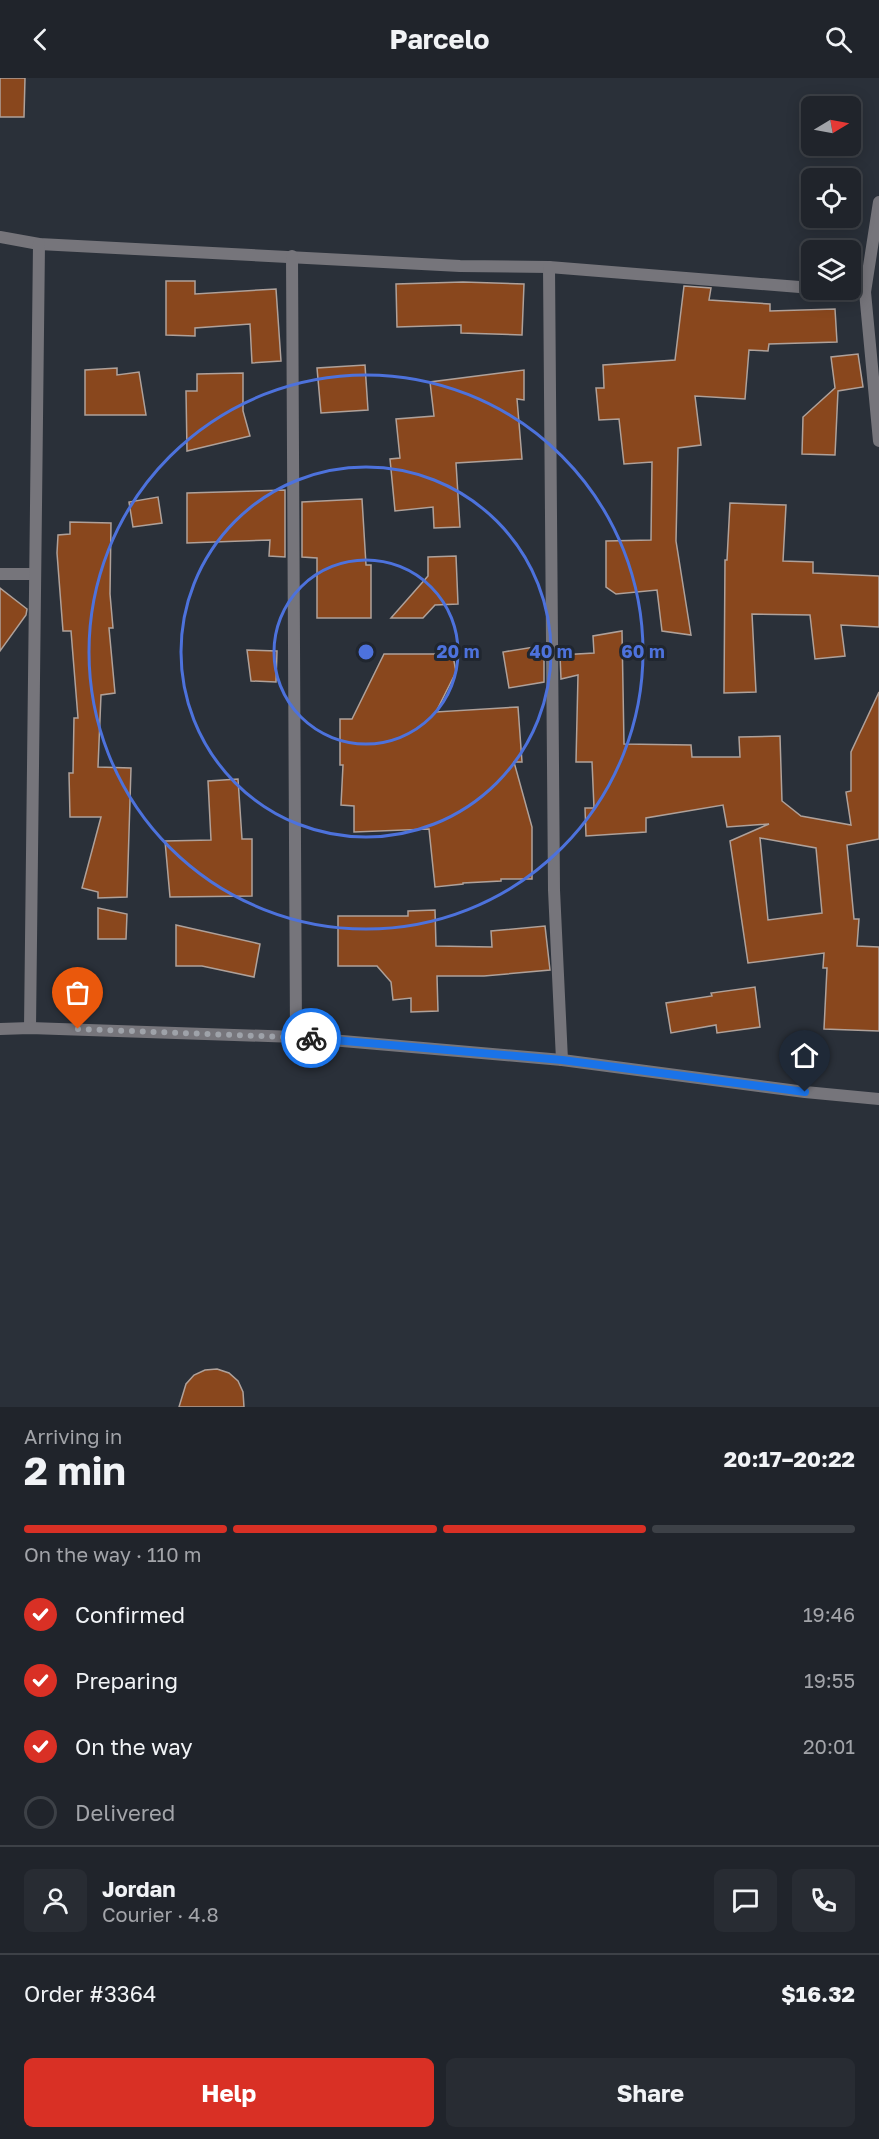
<!DOCTYPE html>
<html lang="en">
<head>
<meta charset="utf-8">
<style>
	:root { --surface:#20242b; --page:#282c33; --text:#f1f3f6; --muted:#a2a4a9; --line:#3d4147; --accent:#d93025 }
	body { margin:0; font-family:"Golos Text",sans-serif; background:var(--page); color:var(--text); height:100vh; display:flex; flex-direction:column; font-size:22px; white-space:nowrap }
	* { box-sizing:border-box; margin:0 }
	p { font-size:20px; color:var(--muted) }
	.icon { flex:none; width:33px; height:33px; fill:none; stroke:currentColor; stroke-width:2; stroke-linecap:round; stroke-linejoin:round }
	.map { position:relative; height:1329px; overflow:hidden }
	.details { display:flex; flex-direction:column; background:var(--surface); flex:1 }
	.details>* { flex:none }
	.needle { width:39px; rotate:80deg }
	.buttons { position:absolute; left:801px; top:18px; display:grid; gap:12px }
	.buttons a { display:grid; place-items:center; width:60px; height:60px; border-radius:9px; background:var(--surface); box-shadow:0 3px 15px #0003,0 0 0 2px var(--line); font-size:30px }
	.pin { position:absolute; display:grid; place-items:center; width:51px; height:51px; color:#fff; margin:-62px -26px; border-radius:50% 50% 50% 0; rotate:-45deg; box-shadow:0 0 6px #0007 }
	.pin .icon { rotate:45deg }
	.courier { position:absolute; display:grid; place-items:center; width:60px; height:60px; margin:-30px; border:4px solid #1a73e8; border-radius:50%; background:#fff; color:#222; box-shadow:0 2px 8px #0007 }
	.headline em { font-style:normal; font-weight:700 }
	.headline div { display:flex; flex-direction:column-reverse }
	.headline { display:flex; align-items:center; justify-content:space-between; height:102px; padding:0 24px }
	h1 { font-size:39px; font-weight:700; line-height:45px }
	.bar { display:grid; grid-template-columns:repeat(4,1fr); gap:9px 6px; align-content:center; height:72px; padding:0 24px }
	.bar i { height:8px; border-radius:4px; background:var(--line) }
	.bar .selected { background:var(--accent) }
	.bar p { grid-column:span 4 }
	.line { display:flex; align-items:center; gap:15px; padding:0 24px; border-top:2px solid var(--line) }
	.line div { flex:1 }
	.round { display:grid; place-items:center; flex:none; width:63px; height:63px; border-radius:9px; background:var(--page) }
	ol { padding:0 24px; list-style:none }
	li { display:flex; align-items:center; gap:18px; height:66px }
	li p { margin-inline-start:auto }
	li .icon { padding:6px; border-radius:50%; background:var(--accent); color:#fff; stroke-width:4 }
	li:last-child { color:var(--muted) }
	li i { width:33px; height:33px; border:3px solid var(--line); border-radius:50% }
	.action { display:flex; gap:12px; margin-top:auto; padding:12px 24px }
	.action a { flex:1; height:69px; border-radius:9px; background:var(--accent); color:#fff; font-size:24px; font-weight:700; line-height:69px; text-align:center }
	.action a+a { background:var(--page); color:var(--text) }
	header { display:flex; justify-content:space-between; align-items:center; height:78px; padding:0 24px; background:var(--surface); font-size:27px; font-weight:700 }
	.map>svg:first-child { display:block }
	.building { fill:#89471d; stroke:#afa19a; stroke-width:1.5; fill-rule:evenodd }
	.lines { fill:none; stroke-linecap:round; stroke-linejoin:round }
	.street { stroke:#76757b; stroke-width:12 }
	.done { stroke:#9ea2a9; stroke-width:6; stroke-dasharray:0 10.8 }
	.route { stroke:#1a73e8; stroke-width:8 }
	.ring { fill:none; stroke:#4d72dc; stroke-width:3 }
	.centre { fill:#4d72dc; stroke:#20262f; stroke-width:3 }
	.ring-label { font-size:18px; text-anchor:middle; font-weight:bold; fill:#4d72dc; stroke:#20262f; stroke-width:6; stroke-linejoin:round; paint-order:stroke }
</style>
</head>
<body>
<header><svg class="icon" aria-label="back" viewBox="0 0 24 24"><path d="M15 5l-7 7 7 7"/></svg>Parcelo<svg class="icon" aria-label="search" viewBox="0 0 24 24"><circle cx="10" cy="10" r="6"/><path d="M15 15l6 6"/></svg></header>
<div class="map">
<svg width="879" height="1329" viewBox="0 0 879 1329">
	<rect width="100%" height="100%" fill="#2a3039"/>
	<!-- building -->
	<g class="building">
		<path d="M 0,0 L 25,0 L 24,39 L 0,39 Z"/>
		<path d="M 166,203 L 195,203 L 195,216 L 276,211 L 281,283 L 252,285 L 250,246 L 195,250 L 195,258 L 166,257 Z"/>
		<path d="M 463,204 L 524,206 L 522,257 L 461,255 L 461,247 L 397,249 L 396,206 Z"/>
		<path d="M 684,208 L 711,210 L 709,222 L 770,226 L 770,233 L 835,231 L 837,264 L 769,266 L 768,273 L 749,272 L 745,321 L 695,318 L 701,367 L 678,370 L 676,463 L 691,557 L 662,553 L 657,512 L 616,516 L 606,509 L 606,463 L 651,462 L 652,384 L 624,386 L 619,341 L 599,342 L 596,310 L 604,310 L 603,287 L 675,282 Z"/>
		<path d="M 858,276 L 863,309 L 838,313 L 835,377 L 802,376 L 803,339 L 835,310 L 831,279 Z"/>
		<path d="M 365,287 L 368,332 L 321,335 L 317,290 Z"/>
		<path d="M 117,290 L 117,297 L 139,294 L 146,337 L 85,337 L 85,292 Z"/>
		<path d="M 524,292 L 524,322 L 517,321 L 522,381 L 456,385 L 460,449 L 434,450 L 433,429 L 395,433 L 390,381 L 400,380 L 396,341 L 434,338 L 430,304 Z"/>
		<path d="M 243,295 L 243,333 L 250,358 L 187,373 L 186,313 L 197,313 L 197,296 Z"/>
		<path d="M 285,412 L 285,479 L 269,478 L 270,462 L 187,465 L 187,415 Z"/>
		<path d="M 158,419 L 162,445 L 133,449 L 129,424 Z"/>
		<path d="M 362,421 L 366,487 L 371,487 L 371,540 L 317,540 L 317,480 L 302,479 L 302,424 Z"/>
		<path d="M 730,425 L 786,427 L 783,483 L 813,484 L 813,495 L 879,498 L 879,549 L 841,547 L 845,578 L 815,581 L 810,537 L 752,536 L 756,614 L 724,615 L 725,482 L 727,482 Z"/>
		<path d="M 70,444 L 111,445 L 110,516 L 113,550 L 109,550 L 115,615 L 101,617 L 98,689 L 131,690 L 127,819 L 98,820 L 98,814 L 82,810 L 101,739 L 70,739 L 69,695 L 73,695 L 74,640 L 78,640 L 71,553 L 63,553 L 57,475 L 58,457 L 70,456 Z"/>
		<path d="M 456,478 L 458,526 L 435,527 L 423,540 L 391,540 L 428,498 L 428,479 Z"/>
		<path d="M 0,510 L 27,531 L 26,537 L 0,573 Z"/>
		<path d="M 622,553 L 624,666 L 691,667 L 692,679 L 740,679 L 739,659 L 780,658 L 782,723 L 801,738 L 851,747 L 846,714 L 851,713 L 851,674 L 879,614 L 879,761 L 847,767 L 854,841 L 859,841 L 857,868 L 879,869 L 879,953 L 824,951 L 827,890 L 823,890 L 824,875 L 748,885 L 730,763 L 769,746 L 727,749 L 723,727 L 646,740 L 646,754 L 586,758 L 585,730 L 594,730 L 592,684 L 576,684 L 578,597 L 561,601 L 560,577 L 594,575 L 593,558 ZM 760,760 L 816,770 L 822,835 L 768,842 Z"/>
		<path d="M 534,569 L 536,578 L 544,577 L 544,604 L 509,610 L 503,574 Z"/>
		<path d="M 247,572 L 277,573 L 276,604 L 251,603 Z"/>
		<path d="M 384,576 L 444,576 L 454,583 L 456,594 L 436,634 L 518,629 L 522,684 L 514,684 L 532,749 L 532,801 L 501,801 L 501,803 L 463,805 L 463,806 L 435,809 L 429,751 L 354,754 L 354,728 L 341,727 L 343,687 L 340,687 L 340,641 L 352,641 Z"/>
		<path d="M 238,701 L 242,761 L 252,761 L 252,818 L 170,819 L 165,763 L 211,762 L 208,703 Z"/>
		<path d="M 98,830 L 127,836 L 126,861 L 98,861 Z"/>
		<path d="M 435,832 L 436,868 L 492,869 L 491,853 L 545,848 L 550,892 L 484,898 L 437,898 L 438,933 L 411,934 L 411,920 L 393,922 L 391,904 L 377,888 L 338,888 L 338,838 L 408,838 L 408,833 Z"/>
		<path d="M 176,847 L 260,866 L 254,899 L 202,888 L 176,888 Z"/>
		<path d="M 755,909 L 760,949 L 717,955 L 716,947 L 671,955 L 666,925 L 712,918 L 711,915 Z"/>
		<path d="M 217,1291 L 229,1295 L 238,1303 L 243,1314 L 244,1329 L 179,1329 L 186,1306 L 194,1297 L 205,1292 Z"/>
	</g>
	<g class="lines">
		<!-- street -->
		<g class="street">
			<path d="M 879,124 L 865,214 L 879,363"/>
			<path d="M 0,159 L 39,166 L 460,188 L 549,189 L 812,210"/>
			<path d="M 292,178 L 296,959"/>
			<path d="M 549,189 L 554,812 L 562,982"/>
			<path d="M 828,212 L 865,214"/>
			<path d="M 0,496 L 35,496"/>
			<path d="M 30,950 L 39,166"/>
			<path d="M 0,951 L 30,950 L 296,959 L 562,982 L 805,1014 L 879,1021"/>
		</g>
	</g>
	<g class="lines">
		<!-- done -->
		<path class="done" d="M 78,951 L 311,960"/>
		<!-- route -->
		<path class="route" d="M 311,960 L 562,982 L 805,1014"/>
	</g>
	<!-- distance rings -->
	<g class="ring">
		<circle cx="366" cy="574" r="92"/>
		<circle cx="366" cy="574" r="185"/>
		<circle cx="366" cy="574" r="277"/>
	</g>
	<circle cx="366" cy="574" r="9" class="centre"/>
	<g class="ring-label">
		<text x="458" y="580">20 m</text>
		<text x="551" y="580">40 m</text>
		<text x="643" y="580">60 m</text>
	</g>
</svg>
<div class="buttons">
<a><svg class="needle" viewBox="-14 -14 28 28"><path d="M0-13l5 13h-10z" fill="#e53935"/><path d="M0 13l5-13h-10z" fill="#a2a4a9"/></svg></a>
<a><svg class="icon" aria-label="locate" viewBox="0 0 24 24"><circle cx="12" cy="12" r="6"/><path d="M12 2v4M12 18v4M2 12h4M18 12h4"/></svg></a>
<a><svg class="icon" aria-label="layers" viewBox="0 0 24 24"><path d="M12 4l9 5-9 5-9-5zM3 14l9 5 9-5"/></svg></a>
</div>
<div class="pin" style="left:78px;top:951px;background:#ea580c"><svg class="icon" aria-label="bag" viewBox="0 0 24 24"><path d="M5 8h14l-1 12H6zM9 8a3 3 0 0 1 6 0"/></svg></div>
<div class="pin" style="left:805px;top:1014px;background:#1f2937"><svg class="icon" aria-label="home" viewBox="0 0 24 24"><path d="M3 11l9-7 9 7M6 9v11h12V9"/></svg></div>
<div class="courier" style="left:311px;top:960px"><svg class="icon" aria-label="bike" viewBox="0 0 24 24"><circle cx="6" cy="16" r="4"/><circle cx="18" cy="16" r="4"/><path d="M6 16l4-8h5l3 8M10 8l3 8H6M13 5h3"/></svg></div>
</div>
<section class="details">
<div class="headline"><div><h1>2 min</h1><p>Arriving in</p></div><em>20:17–20:22</em></div>
<div class="bar"><i class="selected"></i><i class="selected"></i><i class="selected"></i><i></i><p>On the way · 110 m</p></div>
<ol>
<li><svg class="icon" aria-label="check" viewBox="0 0 24 24"><path d="M5 12l5 5 9-10"/></svg>Confirmed<p>19:46</p></li>
<li><svg class="icon" aria-label="check" viewBox="0 0 24 24"><path d="M5 12l5 5 9-10"/></svg>Preparing<p>19:55</p></li>
<li><svg class="icon" aria-label="check" viewBox="0 0 24 24"><path d="M5 12l5 5 9-10"/></svg>On the way<p>20:01</p></li>
<li><i></i>Delivered</li>
</ol>
<div class="line" style="height:108px"><a class="round"><svg class="icon" aria-label="person" viewBox="0 0 24 24"><circle cx="12" cy="8" r="4"/><path d="M4 21q1-7 8-7t8 7"/></svg></a><div><b>Jordan</b><p>Courier · 4.8</p></div><a class="round"><svg class="icon" aria-label="chat" viewBox="0 0 24 24"><path d="M4 5h16v11H9l-5 4z"/></svg></a><a class="round"><svg class="icon" aria-label="phone" viewBox="0 0 24 24"><path d="M5 4h4l2 5-3 2q2 4 5 5l2-3 5 2v4C11 20 4 13 5 4z"/></svg></a></div>
<div class="line" style="height:78px"><div>Order #3364</div><b>$16.32</b></div>
<div class="action"><a>Help</a><a>Share</a></div>
</section>
</body>
</html>
